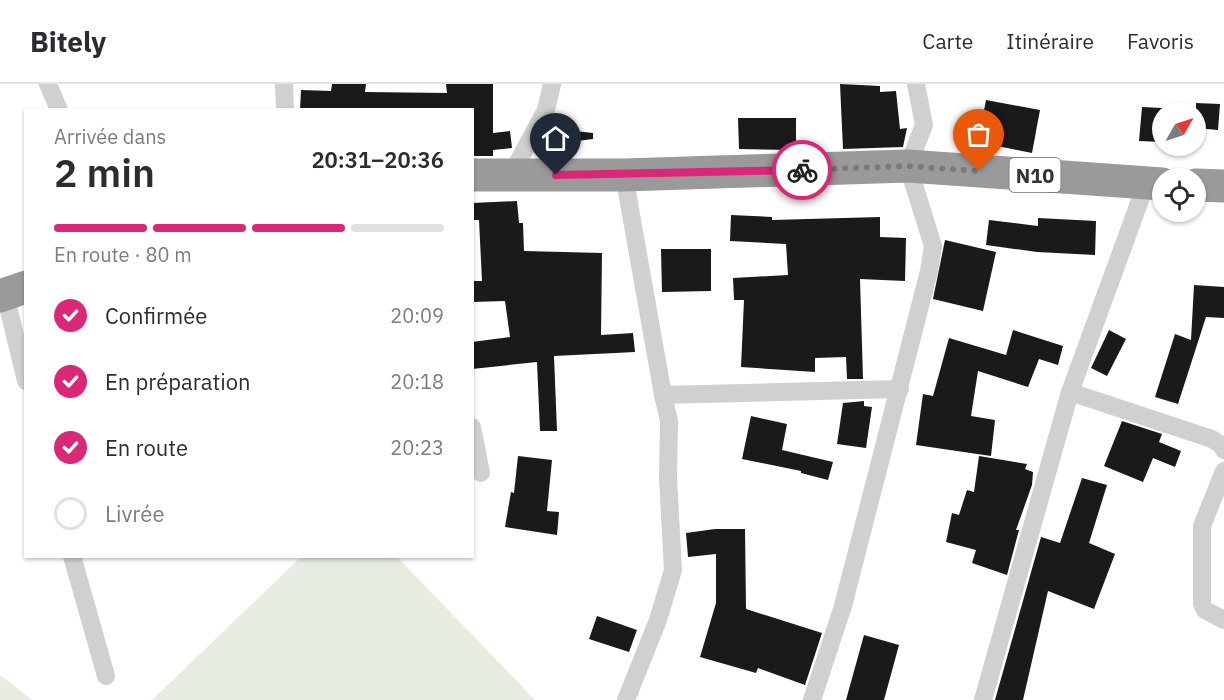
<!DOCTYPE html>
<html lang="fr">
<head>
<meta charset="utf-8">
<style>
	:root { --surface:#fff; --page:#f7f7f7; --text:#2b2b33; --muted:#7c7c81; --line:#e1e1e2; --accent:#db2777 }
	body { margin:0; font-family:"IBM Plex Sans",sans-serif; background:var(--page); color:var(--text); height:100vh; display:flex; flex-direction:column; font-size:22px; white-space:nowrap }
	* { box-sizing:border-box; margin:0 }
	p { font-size:20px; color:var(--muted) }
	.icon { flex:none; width:33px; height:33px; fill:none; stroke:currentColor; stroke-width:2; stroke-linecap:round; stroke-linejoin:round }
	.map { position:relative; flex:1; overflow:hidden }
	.details { position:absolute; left:24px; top:24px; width:450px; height:450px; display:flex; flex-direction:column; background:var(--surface); border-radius:0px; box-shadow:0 2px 4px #0004 }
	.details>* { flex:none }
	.needle { width:39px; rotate:51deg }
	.tools { position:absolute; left:1152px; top:18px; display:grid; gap:12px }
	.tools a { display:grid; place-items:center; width:54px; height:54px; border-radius:50%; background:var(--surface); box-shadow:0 2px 4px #0004; font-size:30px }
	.pin { position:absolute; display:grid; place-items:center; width:51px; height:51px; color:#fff; margin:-62px -26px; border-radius:50% 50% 50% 0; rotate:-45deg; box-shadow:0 0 6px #0007 }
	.pin .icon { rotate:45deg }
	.courier { position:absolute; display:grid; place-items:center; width:60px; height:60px; margin:-30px; border:4px solid #db2777; border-radius:50%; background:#fff; color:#222; box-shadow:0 2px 8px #0007 }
	.head em { font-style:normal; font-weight:600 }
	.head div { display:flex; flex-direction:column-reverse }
	.head { display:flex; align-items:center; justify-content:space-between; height:102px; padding:0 30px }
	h1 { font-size:39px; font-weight:600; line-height:45px }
	.bar { display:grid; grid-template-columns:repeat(4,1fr); gap:9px 6px; align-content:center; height:72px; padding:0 30px }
	.bar i { height:8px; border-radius:4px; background:var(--line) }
	.bar .on { background:var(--accent) }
	.bar p { grid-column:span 4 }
	ol { padding:0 30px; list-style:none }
	li { display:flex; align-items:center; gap:18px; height:66px }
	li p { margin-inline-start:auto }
	li .icon { padding:6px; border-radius:50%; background:var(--accent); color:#fff; stroke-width:4 }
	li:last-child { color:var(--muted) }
	li i { width:33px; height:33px; border:3px solid var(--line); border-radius:50% }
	header { display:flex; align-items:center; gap:36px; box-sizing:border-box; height:84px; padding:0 30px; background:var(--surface); border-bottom:2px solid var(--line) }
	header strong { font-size:28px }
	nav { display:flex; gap:33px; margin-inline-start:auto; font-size:21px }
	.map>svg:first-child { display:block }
	.green { fill:#e6ecdf }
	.building { fill:#1a1a1a }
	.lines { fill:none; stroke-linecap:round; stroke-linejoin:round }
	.street { stroke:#d0d0d0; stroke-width:18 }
	.highway { stroke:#9a9a9a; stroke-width:33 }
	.done { stroke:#7a7a7a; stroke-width:6; stroke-dasharray:0 10.8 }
	.route { stroke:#db2777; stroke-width:8 }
	.labels { text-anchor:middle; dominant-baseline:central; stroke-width:6; stroke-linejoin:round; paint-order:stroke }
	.shield { fill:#fff; stroke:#707070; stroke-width:1.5 }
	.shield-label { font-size:20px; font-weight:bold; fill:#333 }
</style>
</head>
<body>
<header>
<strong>Bitely</strong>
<nav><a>Carte</a><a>Itinéraire</a><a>Favoris</a></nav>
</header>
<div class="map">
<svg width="1224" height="616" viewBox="0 0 1224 616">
	<rect width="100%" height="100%" fill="#fff"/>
	<!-- green -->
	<g class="green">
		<path d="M 301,473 L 397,473 L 535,616 L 152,616 Z"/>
		<path d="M 0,591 L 32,616 L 0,616 Z"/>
	</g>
	<!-- building -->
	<g class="building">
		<path d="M 332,0 L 366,0 L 365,8 L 447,9 L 446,0 L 493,0 L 493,49 L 510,47 L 512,64 L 493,66 L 493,72 L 472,72 L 472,26 L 300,26 L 301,6 L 331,7 Z"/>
		<path d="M 840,0 L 880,2 L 880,8 L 896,7 L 900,45 L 907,44 L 903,63 L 843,65 Z"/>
		<path d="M 986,16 L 1040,26 L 1032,69 L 978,58 Z"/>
		<path d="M 1196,19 L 1220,20 L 1218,46 L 1196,44 Z"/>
		<path d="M 1142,23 L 1162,24 L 1162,58 L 1139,57 Z"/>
		<path d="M 738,34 L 796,34 L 796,66 L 739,65 Z"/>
		<path d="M 549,44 L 593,49 L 593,55 L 546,61 L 545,52 Z"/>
		<path d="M 517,117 L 519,139 L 523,139 L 524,167 L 602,169 L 601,251 L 633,249 L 635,268 L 554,272 L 557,347 L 540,347 L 537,278 L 472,285 L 472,258 L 510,253 L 505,217 L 472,218 L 472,197 L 482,197 L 479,136 L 472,136 L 472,119 Z"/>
		<path d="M 731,131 L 772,133 L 772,136 L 880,133 L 880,153 L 906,154 L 905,197 L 860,195 L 863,295 L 847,295 L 846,273 L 815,274 L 815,288 L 741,283 L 744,216 L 734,216 L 733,194 L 788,191 L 786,160 L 730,157 Z"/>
		<path d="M 1038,134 L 1096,137 L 1095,171 L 1037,168 L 986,161 L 989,136 L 1038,142 Z"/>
		<path d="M 945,156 L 996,168 L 983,227 L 933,215 Z"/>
		<path d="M 661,165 L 711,165 L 711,207 L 662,208 Z"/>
		<path d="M 1194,201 L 1224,203 L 1224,234 L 1206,233 L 1178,320 L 1155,313 L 1175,250 L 1191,256 Z"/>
		<path d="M 1013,246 L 1063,262 L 1058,281 L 1039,275 L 1028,303 L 978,287 L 971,332 L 995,336 L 991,372 L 916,361 L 923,310 L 933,312 L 949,254 L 1006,271 Z"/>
		<path d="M 1109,246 L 1126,255 L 1107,292 L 1091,284 Z"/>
		<path d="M 864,317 L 864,322 L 872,323 L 866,364 L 837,360 L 843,319 Z"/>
		<path d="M 751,332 L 787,340 L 782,366 L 833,378 L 828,396 L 801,389 L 801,387 L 742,375 Z"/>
		<path d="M 1122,337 L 1162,350 L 1159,358 L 1181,367 L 1175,383 L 1153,374 L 1143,398 L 1104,382 Z"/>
		<path d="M 518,372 L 552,376 L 547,427 L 559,428 L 557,451 L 505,443 L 511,408 L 514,409 Z"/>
		<path d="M 979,372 L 1027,380 L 1025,385 L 1033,388 L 1032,401 L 1016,446 L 1019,446 L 1007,491 L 972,479 L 976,466 L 946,458 L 952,429 L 959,431 L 967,406 L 974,408 Z"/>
		<path d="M 1082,394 L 1107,401 L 1089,459 L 1115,470 L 1094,525 L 1048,507 L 1023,616 L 995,616 L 1041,453 L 1060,459 Z"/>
		<path d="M 715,445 L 745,445 L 746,525 L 822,549 L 805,601 L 758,584 L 756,589 L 700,573 L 716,519 L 716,470 L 688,473 L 686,449 Z"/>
		<path d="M 597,532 L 637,546 L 629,568 L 589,555 Z"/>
		<path d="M 864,551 L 899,561 L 884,616 L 846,616 Z"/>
	</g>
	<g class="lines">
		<!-- street -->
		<g class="street">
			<path d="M 48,0 L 59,26"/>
			<path d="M 284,0 L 285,26"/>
			<path d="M 511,91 L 546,26 L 552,0"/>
			<path d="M 624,91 L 663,311 L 900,305"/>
			<path d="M 5,210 L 26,297"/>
			<path d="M 1070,308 L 1212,355 L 1221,361 L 1224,366"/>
			<path d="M 472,343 L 481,389"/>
			<path d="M 1224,387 L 1202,442 L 1202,520 L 1205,526 L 1224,536"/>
			<path d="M 72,472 L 106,592"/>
			<path d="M 626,616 L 658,536 L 673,486 L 668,394 L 669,337 L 663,311"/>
			<path d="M 812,616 L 843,522 L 929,187 L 933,162 L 908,82 L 924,41 L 916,0"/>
			<path d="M 983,616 L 1070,308 L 1146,100"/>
		</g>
		<!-- highway -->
		<g class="highway">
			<path d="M 472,91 L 624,91 L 908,82 L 1162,100"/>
			<path d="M 1196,101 L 1224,102"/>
			<path d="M 0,212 L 26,203"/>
		</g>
	</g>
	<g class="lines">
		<!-- done -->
		<path class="done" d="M 802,86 L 908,82 L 979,87"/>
		<!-- route -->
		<path class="route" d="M 556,91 L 802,86"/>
	</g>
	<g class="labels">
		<!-- shield labels -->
		<rect class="shield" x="1009.5" y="74" width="51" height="34" rx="4.5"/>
		<g class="shield-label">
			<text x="1035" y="91">N10</text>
		</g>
	</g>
</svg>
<div class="tools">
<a><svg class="needle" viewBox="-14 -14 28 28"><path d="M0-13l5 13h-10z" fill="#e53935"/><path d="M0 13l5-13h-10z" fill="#7c7c81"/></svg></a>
<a><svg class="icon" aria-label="locate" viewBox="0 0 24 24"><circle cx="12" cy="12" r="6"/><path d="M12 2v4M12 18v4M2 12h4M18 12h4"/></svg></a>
</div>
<div class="pin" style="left:979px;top:87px;background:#ea580c"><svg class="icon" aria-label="bag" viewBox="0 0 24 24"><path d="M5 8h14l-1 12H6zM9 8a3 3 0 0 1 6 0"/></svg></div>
<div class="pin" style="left:556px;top:91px;background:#1f2937"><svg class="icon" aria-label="home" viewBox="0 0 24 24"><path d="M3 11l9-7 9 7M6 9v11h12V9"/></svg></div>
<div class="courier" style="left:802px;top:86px"><svg class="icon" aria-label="bike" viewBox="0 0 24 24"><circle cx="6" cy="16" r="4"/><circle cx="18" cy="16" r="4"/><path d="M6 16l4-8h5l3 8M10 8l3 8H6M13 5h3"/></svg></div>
<section class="details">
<div class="head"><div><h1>2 min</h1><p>Arrivée dans</p></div><em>20:31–20:36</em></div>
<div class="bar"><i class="on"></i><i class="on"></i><i class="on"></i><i></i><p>En route · 80 m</p></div>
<ol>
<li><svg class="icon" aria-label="check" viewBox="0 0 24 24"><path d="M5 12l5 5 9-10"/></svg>Confirmée<p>20:09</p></li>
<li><svg class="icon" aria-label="check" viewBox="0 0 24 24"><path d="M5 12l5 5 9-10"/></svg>En préparation<p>20:18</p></li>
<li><svg class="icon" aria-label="check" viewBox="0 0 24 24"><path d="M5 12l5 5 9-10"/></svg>En route<p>20:23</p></li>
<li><i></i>Livrée</li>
</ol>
</section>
</div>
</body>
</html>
